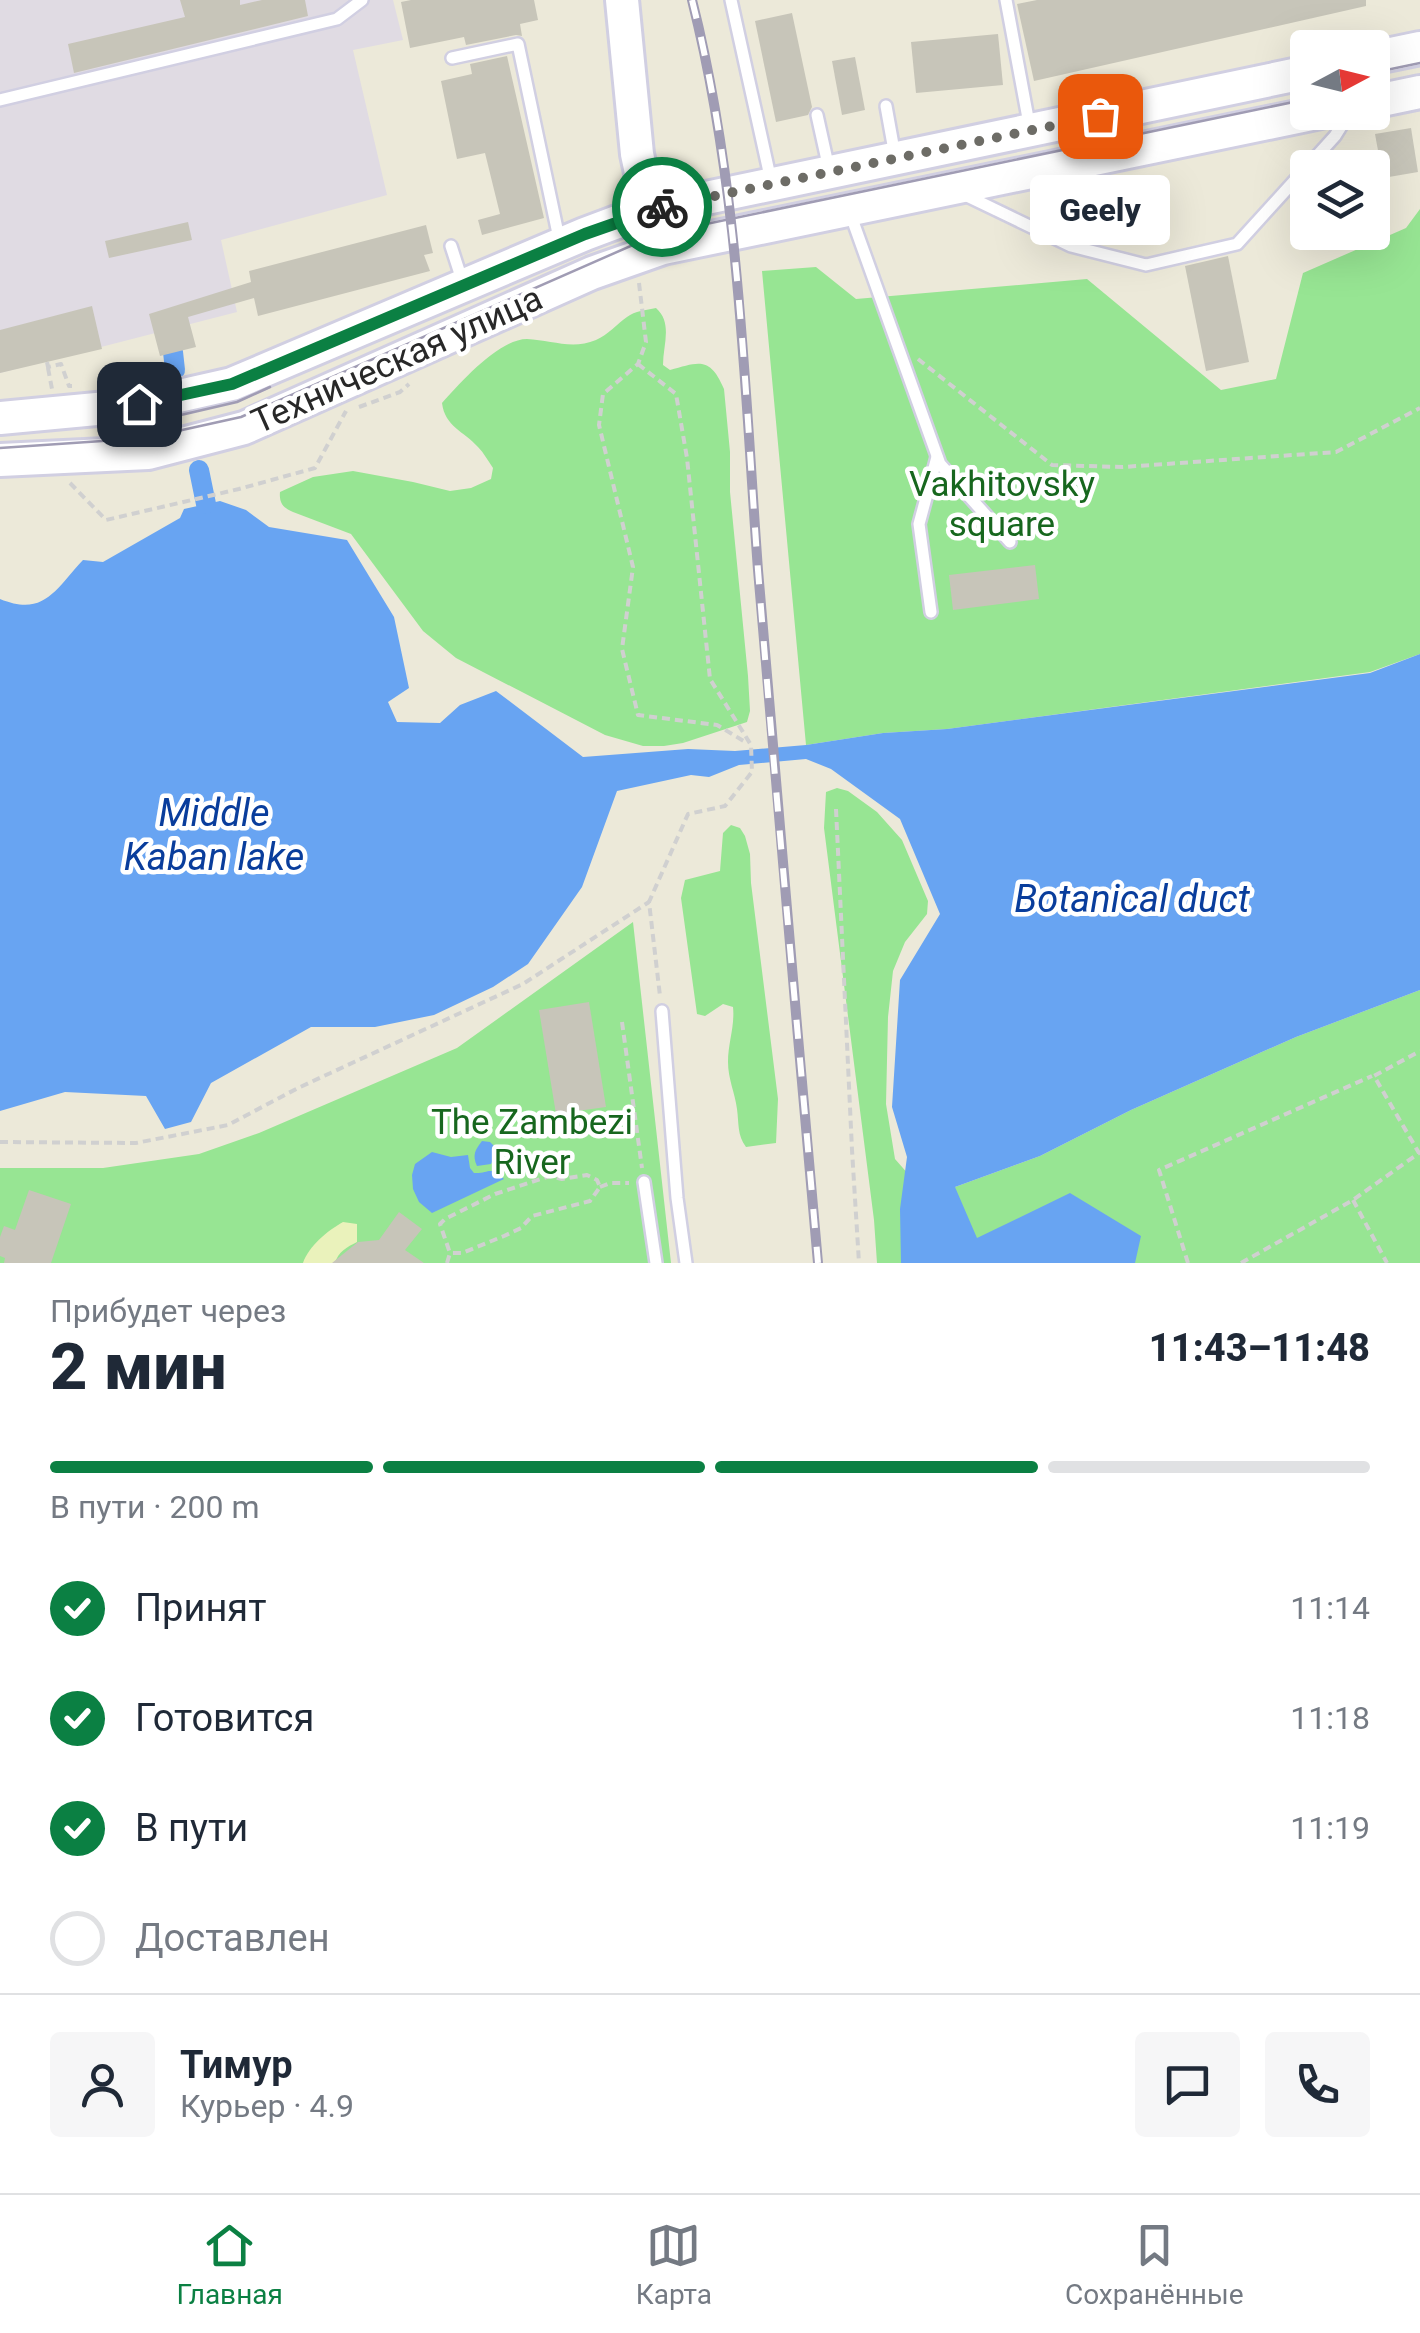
<!DOCTYPE html>
<html lang="ru">
<head>
<meta charset="utf-8">
<style>
	:root { --surface:#fff; --page:#f6f6f7; --text:#1f2937; --muted:#747a83; --line:#e0e1e3; --accent:#0b8043 }
	body { margin:0; font-family:Roboto,sans-serif; background:var(--page); color:var(--text); height:100vh; display:flex; flex-direction:column; font-size:38px; white-space:nowrap }
	* { box-sizing:border-box; margin:0 }
	p { font-size:32px; color:var(--muted) }
	.icon { flex:none; width:55px; height:55px; fill:none; stroke:currentColor; stroke-width:2; stroke-linecap:round; stroke-linejoin:round }
	.map { position:relative; height:1263px; overflow:hidden }
	.drawer { display:flex; flex-direction:column; background:var(--surface); flex:1 }
	.drawer>* { flex:none }
	.needle { width:65px; rotate:83deg }
	.controls { position:absolute; left:1290px; top:30px; display:grid; gap:20px }
	.controls a { display:grid; place-items:center; width:100px; height:100px; border-radius:10px; background:var(--surface); box-shadow:0 10px 40px #0002; font-size:50px }
	.pin { position:absolute; display:grid; place-items:center; width:85px; height:85px; color:#fff; margin:-42px; border-radius:20px; box-shadow:0 5px 15px #0006 }
	.courier { position:absolute; display:grid; place-items:center; width:100px; height:100px; margin:-50px; border:8px solid #0b8043; border-radius:50%; background:#fff; color:#222; box-shadow:0 2px 12px #0007 }
	.bubble { position:absolute; height:70px; border-radius:10px; background:var(--surface); box-shadow:0 10px 40px #0002; font-size:32px; font-weight:800; line-height:70px; text-align:center }
	.head em { font-style:normal; font-weight:800 }
	.head div { display:flex; flex-direction:column-reverse }
	.head { display:flex; align-items:center; justify-content:space-between; height:170px; padding:0 50px }
	h1 { font-size:65px; font-weight:800; line-height:75px }
	.bar { display:grid; grid-template-columns:repeat(4,1fr); gap:15px 10px; align-content:center; height:120px; padding:0 50px }
	.bar i { height:12px; border-radius:8px; background:var(--line) }
	.bar .on { background:var(--accent) }
	.bar p { grid-column:span 4 }
	.line { display:flex; align-items:center; gap:25px; padding:0 50px; border-top:2px solid var(--line) }
	.line div { flex:1 }
	.round { display:grid; place-items:center; flex:none; width:105px; height:105px; border-radius:10px; background:var(--page) }
	ol { padding:0 50px; list-style:none }
	li { display:flex; align-items:center; gap:30px; height:110px }
	li p { margin-inline-start:auto }
	li .icon { padding:10px; border-radius:50%; background:var(--accent); color:#fff; stroke-width:4 }
	li:last-child { color:var(--muted) }
	li i { width:55px; height:55px; border:5px solid var(--line); border-radius:50% }
	.dock { display:flex; justify-content:space-around; align-items:center; height:140px; border-top:2px solid var(--line); background:var(--surface); font-size:28px; color:var(--muted) }
	.dock a { display:grid; justify-items:center; gap:5px }
	.dock .on { color:var(--accent) }
	.map>svg:first-child { display:block }
	.industrial { fill:#e0dbe3 }
	.green { fill:#97e593 }
	.sand { fill:#eaf2bb }
	.water { fill:#68a4f2 }
	.lines { fill:none; stroke-linecap:round; stroke-linejoin:round }
	.canal { stroke:#68a4f2; stroke-width:20 }
	.building { fill:#c7c5b9 }
	.lane-casing { stroke:#d1cfe2; stroke-width:16 }
	.secondary-casing { stroke:#d1cfe2; stroke-width:38 }
	.path { stroke:#d0d0d0; stroke-width:4; stroke-dasharray:8 5; stroke-linecap:butt }
	.lane { stroke:#fff; stroke-width:11 }
	.secondary { stroke:#fff; stroke-width:32 }
	.tram { stroke:#a09cb4; stroke-width:2.5 }
	.rail-casing { stroke:#a09cb4; stroke-width:10 }
	.rail { stroke:#fff; stroke-width:6; stroke-dasharray:19; stroke-linecap:butt }
	.done { stroke:#6d6c66; stroke-width:10; stroke-dasharray:0 18 }
	.route { stroke:#0b8043; stroke-width:12 }
	.labels { text-anchor:middle; dominant-baseline:central; stroke-width:9; stroke-linejoin:round; paint-order:stroke }
	.street-label { font-size:35px; fill:#282828; stroke:#fff }
	.park-label { font-size:35px; fill:#17671e; stroke:#fff }
	.water-label { font-size:38px; font-style:italic; fill:#093d9c; stroke:#fff }
</style>
</head>
<body>
<div class="map">
<svg width="1420" height="1263" viewBox="0 0 1420 1263">
	<rect width="100%" height="100%" fill="#ece9d9"/>
	<!-- industrial -->
	<path class="industrial" d="M 0,0 L 393,0 L 403,40 L 353,50 L 387,195 L 221,240 L 237,312 L 0,373 Z"/>
	<!-- green -->
	<g class="green">
		<path d="M 1420,209 L 1420,654 L 1370,672 L 947,729 L 883,733 L 806,745 L 762,271 L 816,267 L 856,299 L 1087,279 L 1221,390 L 1276,379 L 1303,273 L 1406,228 Z"/>
		<path d="M 656,308 C 673,323 663,345 663,365 L 670,370 C 699,362 710,356 724,389 L 730,452 L 730,492 L 748,676 L 750,711 L 747,722 L 683,743 L 664,746 L 643,746 L 605,735 L 456,658 L 423,631 L 351,534 L 293,512 C 283,508 279,503 280,492 L 313,477 L 353,471 L 413,482 L 450,491 L 471,488 L 491,479 L 493,468 C 488,461 484,453 478,447 C 464,431 445,427 442,403 C 460,383 499,339 527,339 C 551,340 572,350 596,340 C 608,335 617,324 627,317 C 635,311 646,310 656,308 Z"/>
		<path d="M 837,788 L 848,791 L 877,812 L 902,840 L 928,901 L 927,914 L 905,942 L 893,971 L 888,1017 L 886,1104 L 895,1159 L 917,1184 L 955,1187 L 1040,1156 L 1131,1110 L 1296,1037 L 1420,990 L 1420,1263 L 877,1263 L 874,1220 L 824,828 L 826,792 Z"/>
		<path d="M 731,825 L 740,828 L 745,836 L 750,854 L 751,883 L 778,1099 L 776,1143 L 746,1147 C 737,1135 739,1123 737,1109 C 735,1093 728,1079 728,1062 C 728,1043 735,1026 733,1007 L 723,1004 L 705,1016 L 697,1014 L 681,898 L 685,880 L 720,871 L 723,833 Z"/>
		<path d="M 633,922 L 671,1263 L 0,1263 L 0,1168 L 103,1168 L 199,1154 L 259,1133 L 457,1048 Z"/>
	</g>
	<!-- sand -->
	<path class="sand" d="M 343,1222 L 357,1224 L 357,1242 C 347,1247 338,1252 335,1263 L 303,1263 C 309,1246 327,1231 343,1222 Z"/>
	<!-- water -->
	<g class="water">
		<path d="M 220,501 L 246,510 L 269,527 L 347,540 L 394,617 L 409,688 L 388,702 L 397,722 L 440,723 L 460,705 L 496,691 L 583,757 L 688,749 L 735,751 L 806,745 L 883,733 L 947,729 L 1370,673 L 1420,654 L 1420,990 L 1296,1037 L 1131,1110 L 1040,1156 L 955,1187 L 977,1238 L 1070,1193 L 1141,1236 L 1135,1263 L 901,1263 L 900,1209 L 907,1157 L 892,1107 L 900,980 L 940,914 L 900,819 L 831,769 L 806,759 L 739,765 L 709,777 L 691,775 L 617,791 L 582,887 L 528,964 L 493,987 L 434,1015 L 375,1027 L 311,1027 L 211,1083 L 191,1122 L 165,1129 L 146,1096 L 65,1092 L 0,1111 L 0,599 C 44,617 55,590 83,560 L 103,562 L 180,518 L 184,509 Z"/>
		<path d="M 482,1141 L 490,1142 L 495,1147 L 495,1156 L 491,1164 L 477,1166 C 472,1155 475,1150 482,1141 Z"/>
		<path d="M 432,1152 L 451,1157 L 468,1155 L 470,1168 L 474,1173 C 489,1174 490,1165 504,1179 L 432,1213 L 419,1202 L 413,1189 L 412,1175 L 415,1164 Z"/>
	</g>
	<g class="lines">
		<!-- canal -->
		<g class="canal">
			<path d="M 173,352 L 175,370"/>
			<path d="M 199,470 L 206,504"/>
		</g>
	</g>
	<!-- building -->
	<g class="building">
		<path d="M 180,0 L 240,0 L 240,5 L 262,0 L 305,0 L 308,16 L 74,73 L 68,44 L 185,17 Z"/>
		<path d="M 411,0 L 534,0 L 538,20 L 520,24 L 522,36 L 516,35 L 466,45 L 464,37 L 410,48 L 401,2 Z"/>
		<path d="M 1037,0 L 1366,0 L 1366,6 L 1034,81 L 1017,4 Z"/>
		<path d="M 792,13 L 812,107 L 808,115 L 776,122 L 755,21 Z"/>
		<path d="M 998,34 L 1003,85 L 916,93 L 911,42 Z"/>
		<path d="M 507,56 L 544,218 L 482,235 L 478,220 L 500,214 L 485,153 L 457,159 L 441,81 L 472,74 L 470,64 Z"/>
		<path d="M 855,57 L 865,110 L 842,115 L 832,61 Z"/>
		<path d="M 1411,128 L 1418,172 L 1383,178 L 1375,134 Z"/>
		<path d="M 188,222 L 192,240 L 109,258 L 105,241 Z"/>
		<path d="M 426,225 L 433,253 L 424,255 L 430,271 L 258,316 L 254,298 L 188,317 L 196,347 L 160,356 L 149,314 L 251,282 L 249,271 Z"/>
		<path d="M 1228,256 L 1249,362 L 1206,371 L 1185,266 Z"/>
		<path d="M 92,306 L 102,349 L 0,373 L 0,330 Z"/>
		<path d="M 1035,565 L 1039,599 L 953,610 L 949,575 Z"/>
		<path d="M 589,1002 L 606,1107 L 556,1114 L 539,1010 Z"/>
		<path d="M 29,1190 L 71,1204 L 51,1263 L 4,1263 L 5,1258 L 0,1256 L 0,1237 L 4,1226 L 15,1230 Z"/>
		<path d="M 399,1212 L 422,1229 L 405,1250 L 424,1263 L 332,1263 L 358,1242 L 379,1240 Z"/>
	</g>
	<g class="lines">
		<!-- lane casing -->
		<g class="lane-casing">
			<g id="lane">
				<path d="M 731,0 L 771,181"/>
				<path d="M 1006,0 L 1030,129"/>
				<path d="M 452,58 L 518,44 L 560,243"/>
				<path d="M 0,100 L 337,19 L 362,0"/>
				<path d="M 886,106 L 895,156"/>
				<path d="M 817,115 L 829,169"/>
				<path d="M 965,195 L 1071,246 L 1146,265 L 1237,244 L 1335,136 L 1350,112"/>
				<path d="M 850,213 L 940,464 L 1010,542"/>
				<path d="M 451,246 L 462,280"/>
				<path d="M 931,612 L 919,524 L 937,457"/>
				<path d="M 662,1011 L 677,1198 L 686,1263"/>
				<path d="M 644,1182 L 656,1263"/>
			</g>
		</g>
		<!-- secondary casing -->
		<g class="secondary-casing">
			<g id="secondary">
				<path d="M 622,0 L 637,154 L 649,210 L 656,227"/>
				<path d="M 1372,58 L 1420,48"/>
				<path d="M 1372,102 L 1420,92"/>
				<path d="M 0,418 L 139,405 L 232,384 L 585,234 L 649,210 L 1308,72"/>
				<path d="M 0,460 L 148,453 L 244,428 L 592,273 L 663,248 L 1321,112"/>
			</g>
		</g>
		<!-- path -->
		<g class="path">
			<path d="M 639,283 L 646,342 L 638,364 L 603,394 L 599,425 L 633,567 L 622,649 L 638,715 L 717,725 L 747,743"/>
			<path d="M 918,359 L 1052,465 L 1123,467 L 1336,452 L 1420,408"/>
			<path d="M 47,362 L 48,367 L 61,364 L 69,386 L 72,386"/>
			<path d="M 638,364 L 676,394 L 687,458 L 710,679 L 751,745 L 752,772 L 725,806 L 688,814 L 649,902 L 660,996"/>
			<path d="M 48,368 L 52,389"/>
			<path d="M 359,407 L 400,392 L 409,384"/>
			<path d="M 70,483 L 106,520 L 239,489 L 315,468 L 346,411"/>
			<path d="M 836,809 L 852,1150 L 859,1263"/>
			<path d="M 622,1022 L 642,1168"/>
			<path d="M 0,1142 L 136,1143 L 228,1125 L 298,1088 L 523,984 L 649,902"/>
			<path d="M 600,1187 L 610,1183 L 629,1183"/>
			<path d="M 1353,1200 L 1387,1263"/>
			<path d="M 447,1263 L 450,1253 L 440,1224 L 445,1219 L 495,1194 L 550,1176 L 562,1179 L 587,1175 L 597,1180 L 600,1187 L 590,1201 L 532,1216 L 521,1228 L 504,1236 L 462,1253 L 450,1253"/>
			<path d="M 1188,1263 L 1159,1170 L 1372,1076"/>
			<path d="M 1241,1263 L 1353,1200 L 1419,1153 L 1374,1076 L 1420,1051"/>
		</g>
		<!-- lane -->
		<use href="#lane" class="lane"/>
		<!-- secondary -->
		<use href="#secondary" class="secondary"/>
		<!-- tram -->
		<g class="tram">
			<path d="M 1372,73 L 1420,63"/>
			<path d="M 155,421 L 237,402 L 270,387"/>
			<path d="M 0,448 L 146,438 L 241,417 L 658,234 L 1308,99"/>
		</g>
		<!-- rail casing -->
		<g class="rail-casing">
			<path id="rail" d="M 692,0 C 739,186 744,380 758,570 C 776,801 798,1032 818,1263"/>
		</g>
		<!-- rail -->
		<use href="#rail" class="rail"/>
	</g>
	<g class="lines">
		<!-- done -->
		<path class="done" d="M 662,207 L 1100,116"/>
		<!-- route -->
		<path class="route" d="M 139,404 L 232,384 L 585,234 L 662,207"/>
	</g>
	<g class="labels">
		<!-- street labels -->
		<g class="street-label">
			<text transform="translate(397 360) rotate(-24)">Техническая улица</text>
		</g>
		<!-- park labels -->
		<g class="park-label">
			<text x="1002" y="484">Vakhitovsky<tspan x="1002" dy="40">square</tspan></text>
			<text x="532" y="1122">The Zambezi<tspan x="532" dy="40">River</tspan></text>
		</g>
		<!-- water labels -->
		<g class="water-label">
			<text x="214" y="813">Middle<tspan x="214" dy="44">Kaban lake</tspan></text>
			<text x="1132" y="899">Botanical duct</text>
		</g>
	</g>
</svg>
<div class="controls">
<a><svg class="needle" viewBox="-14 -14 28 28"><path d="M0-13l5 13h-10z" fill="#e53935"/><path d="M0 13l5-13h-10z" fill="#747a83"/></svg></a>
<a><svg class="icon" aria-label="layers" viewBox="0 0 24 24"><path d="M12 4l9 5-9 5-9-5zM3 14l9 5 9-5"/></svg></a>
</div>
<div class="pin" style="left:1100px;top:116px;background:#ea580c"><svg class="icon" aria-label="bag" viewBox="0 0 24 24"><path d="M5 8h14l-1 12H6zM9 8a3 3 0 0 1 6 0"/></svg></div>
<div class="pin" style="left:139px;top:404px;background:#1f2937"><svg class="icon" aria-label="home" viewBox="0 0 24 24"><path d="M3 11l9-7 9 7M6 9v11h12V9"/></svg></div>
<div class="courier" style="left:662px;top:207px"><svg class="icon" aria-label="bike" viewBox="0 0 24 24"><circle cx="6" cy="16" r="4"/><circle cx="18" cy="16" r="4"/><path d="M6 16l4-8h5l3 8M10 8l3 8H6M13 5h3"/></svg></div>
<div class="bubble" style="left:1030px;top:175px;width:140px">Geely</div>
</div>
<section class="drawer">
<div class="head"><div><h1>2 мин</h1><p>Прибудет через</p></div><em>11:43–11:48</em></div>
<div class="bar"><i class="on"></i><i class="on"></i><i class="on"></i><i></i><p>В пути · 200 m</p></div>
<ol>
<li><svg class="icon" aria-label="check" viewBox="0 0 24 24"><path d="M5 12l5 5 9-10"/></svg>Принят<p>11:14</p></li>
<li><svg class="icon" aria-label="check" viewBox="0 0 24 24"><path d="M5 12l5 5 9-10"/></svg>Готовится<p>11:18</p></li>
<li><svg class="icon" aria-label="check" viewBox="0 0 24 24"><path d="M5 12l5 5 9-10"/></svg>В пути<p>11:19</p></li>
<li><i></i>Доставлен</li>
</ol>
<div class="line" style="height:180px"><a class="round"><svg class="icon" aria-label="person" viewBox="0 0 24 24"><circle cx="12" cy="8" r="4"/><path d="M4 21q1-7 8-7t8 7"/></svg></a><div><b>Тимур</b><p>Курьер · 4.9</p></div><a class="round"><svg class="icon" aria-label="chat" viewBox="0 0 24 24"><path d="M4 5h16v11H9l-5 4z"/></svg></a><a class="round"><svg class="icon" aria-label="phone" viewBox="0 0 24 24"><path d="M5 4h4l2 5-3 2q2 4 5 5l2-3 5 2v4C11 20 4 13 5 4z"/></svg></a></div>
</section>
<nav class="dock">
<a class="on"><svg class="icon" aria-label="home" viewBox="0 0 24 24"><path d="M3 11l9-7 9 7M6 9v11h12V9"/></svg>Главная</a>
<a><svg class="icon" aria-label="map" viewBox="0 0 24 24"><path d="M3 6l6-2 6 2 6-2v14l-6 2-6-2-6 2zM9 4v14M15 6v14"/></svg>Карта</a>
<a><svg class="icon" aria-label="saved" viewBox="0 0 24 24"><path d="M7 4h10v16l-5-4-5 4z"/></svg>Сохранённые</a>
</nav>
</body>
</html>
